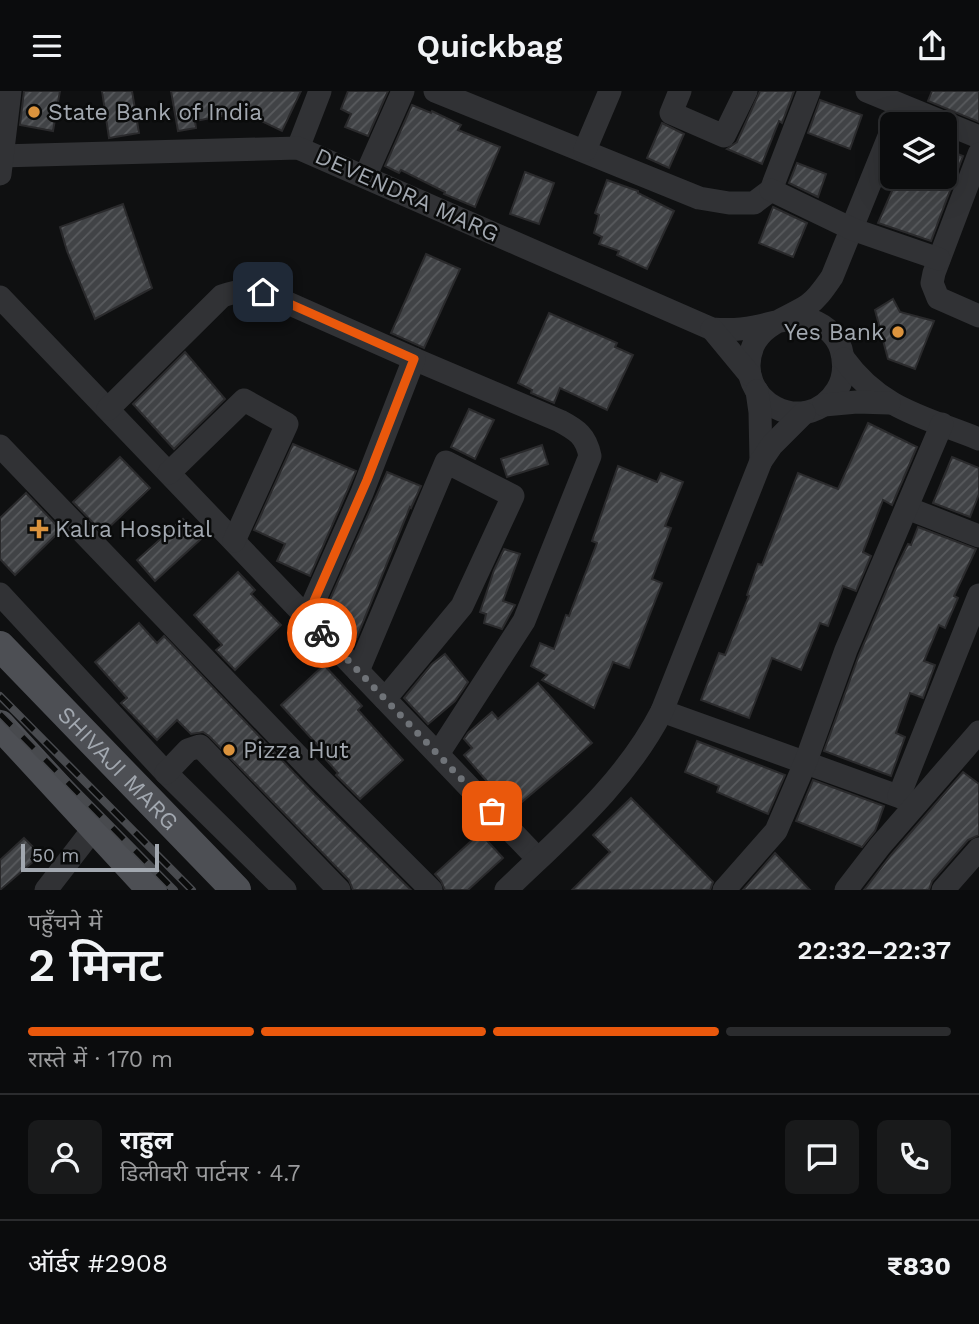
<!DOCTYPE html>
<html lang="hi">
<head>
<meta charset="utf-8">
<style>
	:root { --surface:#0b0c0d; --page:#191a1b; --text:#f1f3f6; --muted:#9a9b9d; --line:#2b2c2e; --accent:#ea580c }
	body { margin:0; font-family:"Work Sans","Noto Sans Devanagari",sans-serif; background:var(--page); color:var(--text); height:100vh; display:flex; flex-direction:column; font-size:26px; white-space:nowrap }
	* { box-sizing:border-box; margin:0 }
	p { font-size:23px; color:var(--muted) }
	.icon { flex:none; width:38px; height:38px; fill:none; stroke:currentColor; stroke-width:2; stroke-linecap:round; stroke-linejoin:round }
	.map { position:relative; height:799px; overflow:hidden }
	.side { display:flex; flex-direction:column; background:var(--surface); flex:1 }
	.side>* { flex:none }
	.buttons { position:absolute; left:880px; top:21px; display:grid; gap:14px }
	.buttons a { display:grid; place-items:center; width:77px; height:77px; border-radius:10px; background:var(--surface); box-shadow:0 7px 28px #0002,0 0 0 2px var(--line); font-size:35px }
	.scale { position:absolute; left:21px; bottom:18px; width:138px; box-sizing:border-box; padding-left:7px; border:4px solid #a2a8b0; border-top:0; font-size:19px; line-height:24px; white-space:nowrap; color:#a2a8b0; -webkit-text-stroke:5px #0a0b0b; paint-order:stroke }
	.pin { position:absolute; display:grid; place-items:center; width:60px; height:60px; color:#fff; margin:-30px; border-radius:14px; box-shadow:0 4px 10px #0006 }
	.courier { position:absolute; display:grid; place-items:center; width:70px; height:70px; margin:-35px; border:5px solid #ea580c; border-radius:50%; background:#fff; color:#222; box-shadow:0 2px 9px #0007 }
	.overview em { font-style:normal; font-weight:600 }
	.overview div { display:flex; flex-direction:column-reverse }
	.overview { display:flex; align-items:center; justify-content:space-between; height:119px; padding:0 28px }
	h1 { font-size:46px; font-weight:600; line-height:52px }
	.bar { display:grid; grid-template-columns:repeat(4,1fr); gap:10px 7px; align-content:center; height:84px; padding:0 28px }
	.bar i { height:9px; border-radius:5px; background:var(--line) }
	.bar .selected { background:var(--accent) }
	.bar p { grid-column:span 4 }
	.line { display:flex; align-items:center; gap:18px; padding:0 28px; border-top:2px solid var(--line) }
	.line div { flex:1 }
	.round { display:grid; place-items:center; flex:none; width:74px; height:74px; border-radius:10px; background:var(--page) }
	header { display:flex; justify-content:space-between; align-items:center; height:91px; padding:0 28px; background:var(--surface); font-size:32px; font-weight:600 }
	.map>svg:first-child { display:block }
	.building { fill:url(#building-hatch); stroke:#2a2a2c; stroke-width:2 }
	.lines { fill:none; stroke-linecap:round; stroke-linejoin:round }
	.minor { stroke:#313235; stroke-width:23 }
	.major { stroke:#4d4f54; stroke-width:30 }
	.rail-casing { stroke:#484a4e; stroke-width:8 }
	.rail { stroke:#0a0b0b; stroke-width:5; stroke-dasharray:16; stroke-linecap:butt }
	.done { stroke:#6f7378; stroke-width:7; stroke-dasharray:0 12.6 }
	.route { stroke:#ea580c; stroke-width:9 }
	.poi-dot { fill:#db933d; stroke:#0a0b0b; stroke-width:2.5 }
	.labels { text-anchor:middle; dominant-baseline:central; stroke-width:5; stroke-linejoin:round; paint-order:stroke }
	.poi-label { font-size:23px; fill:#a2a8b0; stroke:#0a0b0b; text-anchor:start }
	.street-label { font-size:23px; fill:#a2a8b0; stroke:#0a0b0b }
</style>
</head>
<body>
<header><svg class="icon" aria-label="menu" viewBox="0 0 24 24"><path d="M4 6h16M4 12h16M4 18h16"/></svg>Quickbag<svg class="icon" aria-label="share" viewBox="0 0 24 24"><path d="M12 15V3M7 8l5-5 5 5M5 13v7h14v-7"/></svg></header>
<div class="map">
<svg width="979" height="799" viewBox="0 0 979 799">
	<defs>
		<pattern id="building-hatch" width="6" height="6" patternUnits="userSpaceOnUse" patternTransform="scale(1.75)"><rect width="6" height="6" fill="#414346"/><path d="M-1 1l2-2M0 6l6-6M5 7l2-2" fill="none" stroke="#595b5e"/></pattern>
	</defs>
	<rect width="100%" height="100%" fill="#0f1011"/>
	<!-- building -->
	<g class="building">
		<path d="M 24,0 L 60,0 L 53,40 L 20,34 Z"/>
		<path d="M 102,0 L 132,0 L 139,42 L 109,47 Z"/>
		<path d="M 171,0 L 301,0 L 282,40 L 243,21 L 195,30 L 196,37 L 178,40 Z"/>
		<path d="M 348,0 L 388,0 L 368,45 L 345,36 L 351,23 L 341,18 Z"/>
		<path d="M 760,0 L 794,0 L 782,32 L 779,30 L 762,73 L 727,58 L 737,51 Z"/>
		<path d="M 932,0 L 979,0 L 979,31 L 928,10 Z"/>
		<path d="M 820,9 L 862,24 L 850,58 L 808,42 Z"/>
		<path d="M 412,14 L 431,22 L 432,20 L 461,34 L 458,39 L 500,56 L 475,116 L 444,103 L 445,101 L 401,79 L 399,82 L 385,75 Z"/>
		<path d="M 662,32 L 684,43 L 669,77 L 647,67 Z"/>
		<path d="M 945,58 L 963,65 L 931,150 L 878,132 L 898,86 L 945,86 Z"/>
		<path d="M 797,72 L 826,83 L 818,106 L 789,92 Z"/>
		<path d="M 525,81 L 554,92 L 539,133 L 510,123 Z"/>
		<path d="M 607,89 L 638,100 L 638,102 L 674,120 L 647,178 L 617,164 L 619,160 L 599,153 L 602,146 L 594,142 L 599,124 L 595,122 Z"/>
		<path d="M 123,113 L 152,197 L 95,228 L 67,160 L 60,136 Z"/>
		<path d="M 773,116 L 807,132 L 793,166 L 759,152 Z"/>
		<path d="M 426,163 L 460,178 L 424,257 L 391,242 Z"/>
		<path d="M 893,208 L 900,221 L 934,230 L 915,278 L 888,268 L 875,219 Z"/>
		<path d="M 549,222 L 617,252 L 615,256 L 633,264 L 607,319 L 560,297 L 554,312 L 531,302 L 532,299 L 518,292 Z"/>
		<path d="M 185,261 L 225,308 L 174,358 L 133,313 Z"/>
		<path d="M 469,318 L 494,329 L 475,368 L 451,356 Z"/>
		<path d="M 868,332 L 917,356 L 892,414 L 883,409 L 863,461 L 871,465 L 856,500 L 843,495 L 828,535 L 820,532 L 801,579 L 772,567 L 749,627 L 701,609 L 719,562 L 725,564 L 749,505 L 747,504 L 758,473 L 762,474 L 798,382 L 838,398 Z"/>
		<path d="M 293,353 L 356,380 L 310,485 L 277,470 L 285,453 L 254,439 Z"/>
		<path d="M 542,354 L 548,373 L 507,386 L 501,368 Z"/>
		<path d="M 120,366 L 150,397 L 103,442 L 73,411 Z"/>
		<path d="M 952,366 L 979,377 L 979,403 L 970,426 L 933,412 Z"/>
		<path d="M 618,375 L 657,391 L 661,382 L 683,391 L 665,435 L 671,437 L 652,488 L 662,492 L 629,577 L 613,571 L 594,617 L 542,589 L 547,584 L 531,575 L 540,552 L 554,558 L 566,524 L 569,525 L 597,452 L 592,450 Z"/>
		<path d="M 387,381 L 421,395 L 411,417 L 410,416 L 357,546 L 323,524 Z"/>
		<path d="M 26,402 L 61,439 L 15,484 L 0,468 L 0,427 Z"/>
		<path d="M 183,428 L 201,448 L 155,490 L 137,469 Z"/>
		<path d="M 918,436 L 976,458 L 954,505 L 958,507 L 945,537 L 939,534 L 924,570 L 935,574 L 923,607 L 910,602 L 896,642 L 905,646 L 891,685 L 824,660 L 859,564 L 896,477 L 908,453 L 911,454 Z"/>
		<path d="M 504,458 L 520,463 L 503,510 L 515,514 L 502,538 L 484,532 L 486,523 L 480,521 L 494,479 Z"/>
		<path d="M 238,481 L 255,499 L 251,503 L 281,534 L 235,579 L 216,559 L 222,554 L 194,524 Z"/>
		<path d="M 139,532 L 157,552 L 164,545 L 315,704 L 411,799 L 353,799 L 349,789 L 209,645 L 203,641 L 191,643 L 177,629 L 157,649 L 121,612 L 127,607 L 95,571 Z"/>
		<path d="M 445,563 L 468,591 L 455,610 L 428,633 L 404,607 L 432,573 Z"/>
		<path d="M 324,574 L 362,615 L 358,619 L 403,669 L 360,708 L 336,684 L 338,682 L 321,663 L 323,660 L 281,614 Z"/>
		<path d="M 538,592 L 592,652 L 517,715 L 497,692 L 492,696 L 464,664 L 472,657 L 464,648 L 468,642 L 492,621 L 498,628 Z"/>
		<path d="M 697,650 L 785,684 L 768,723 L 717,701 L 719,695 L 685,681 Z"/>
		<path d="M 963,681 L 979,693 L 979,744 L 968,749 L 932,790 L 929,799 L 864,799 L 891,764 Z"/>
		<path d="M 813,689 L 884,715 L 875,740 L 862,756 L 796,730 Z"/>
		<path d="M 631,707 L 713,791 L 710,799 L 572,799 L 610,761 L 593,744 Z"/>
		<path d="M 480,742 L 503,767 L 468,799 L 445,799 L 441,790 L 435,783 Z"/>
		<path d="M 24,747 L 41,764 L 0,799 L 0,769 Z"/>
		<path d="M 775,762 L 810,799 L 743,799 Z"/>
	</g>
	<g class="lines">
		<!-- minor -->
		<g class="minor">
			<path d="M 435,0 L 699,107 L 729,112 L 754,112 L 771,99 L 809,0"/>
			<path d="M 680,0 L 671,22 L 724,45 L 746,0"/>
			<path d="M 867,0 L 979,46"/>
			<path d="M 298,57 L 320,0"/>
			<path d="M 585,59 L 610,0"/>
			<path d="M 979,63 L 934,182 L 932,192 L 938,207 L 979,225"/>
			<path d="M 0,65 L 298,57 L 712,238 C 726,239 740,239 754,236 C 770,233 791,225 806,228 C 822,231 836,243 841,258 C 845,272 845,286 837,299 C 806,349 731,310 753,255 C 763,232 789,227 808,214 C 818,207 825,196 832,186 L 892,38"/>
			<path d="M 0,83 L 10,0"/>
			<path d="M 365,86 L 403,0"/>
			<path d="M 771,99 L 852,138 L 939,168"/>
			<path d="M 0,206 L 538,768"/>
			<path d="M 712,238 L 750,284"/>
			<path d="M 844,268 C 880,318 924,326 979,348"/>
			<path d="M 757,300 L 760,321 L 761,370"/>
			<path d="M 824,314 L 857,311 L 889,312"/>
			<path d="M 108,318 L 222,205 C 237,200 247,198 263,201 L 414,268 L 560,330 C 577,339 586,345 590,365 L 524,530 L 438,663"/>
			<path d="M 0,355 L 316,684 L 431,799"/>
			<path d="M 169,382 L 244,309 L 287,333 L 234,450"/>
			<path d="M 907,417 L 979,445"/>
			<path d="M 0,503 L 166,682 L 285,799"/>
			<path d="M 307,526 L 362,402 L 414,268"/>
			<path d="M 358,580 L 446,371 L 513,405 L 462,515 L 385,608"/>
			<path d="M 662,620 L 917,712"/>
			<path d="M 166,682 L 188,659 L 200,655 L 339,799"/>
			<path d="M 899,705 L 979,504"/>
			<path d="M 46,799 L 94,737"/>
			<path d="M 506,799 C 564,743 625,692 662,620 L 761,370 L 772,354 L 804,322"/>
			<path d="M 724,799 L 776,740 L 806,670 L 846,559 L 942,333"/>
			<path d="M 846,799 L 880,755 L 979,641"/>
			<path d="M 943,799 L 979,758"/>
		</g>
		<!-- major -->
		<g class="major">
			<path id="s1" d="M 0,555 L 236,799"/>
			<path d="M 0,634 L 152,799"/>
		</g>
		<!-- rail casing -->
		<g class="rail-casing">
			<g id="rail">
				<path d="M 0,605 L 192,799"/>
				<path d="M 0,623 L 174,799"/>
			</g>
		</g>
		<!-- rail -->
		<use href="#rail" class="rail"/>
	</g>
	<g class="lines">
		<!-- done -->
		<path class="done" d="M 322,542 L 492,720"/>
		<!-- route -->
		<path class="route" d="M 263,201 L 414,268 L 367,389 L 307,526 L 322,542"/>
	</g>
	<!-- markers -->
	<g class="poi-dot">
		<circle cx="34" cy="21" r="7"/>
		<circle cx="898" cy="241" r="7"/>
		<path d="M35.5 427.5h7v7h7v7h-7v7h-7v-7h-7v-7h7z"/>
		<circle cx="229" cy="659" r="7"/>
	</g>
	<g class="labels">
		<!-- poi labels -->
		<g class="poi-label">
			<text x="48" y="21">State Bank of India</text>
			<text x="884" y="241" text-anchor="end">Yes Bank</text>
			<text x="55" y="438">Kalra Hospital</text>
			<text x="243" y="659">Pizza Hut</text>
		</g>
		<!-- street labels -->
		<g class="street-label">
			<text transform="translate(407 104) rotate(24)">DEVENDRA MARG</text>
			<text stroke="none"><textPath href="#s1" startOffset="170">SHIVAJI MARG</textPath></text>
		</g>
	</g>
</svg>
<div class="buttons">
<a><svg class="icon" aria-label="layers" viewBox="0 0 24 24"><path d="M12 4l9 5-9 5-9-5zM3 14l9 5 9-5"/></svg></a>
</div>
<div class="scale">50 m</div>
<div class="pin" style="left:492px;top:720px;background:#ea580c"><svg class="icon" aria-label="bag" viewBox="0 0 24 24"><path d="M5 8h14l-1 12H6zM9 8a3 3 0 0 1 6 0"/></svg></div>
<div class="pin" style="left:263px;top:201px;background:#1f2937"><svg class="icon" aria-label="home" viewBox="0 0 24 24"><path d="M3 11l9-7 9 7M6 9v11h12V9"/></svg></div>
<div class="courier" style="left:322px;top:542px"><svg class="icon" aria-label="bike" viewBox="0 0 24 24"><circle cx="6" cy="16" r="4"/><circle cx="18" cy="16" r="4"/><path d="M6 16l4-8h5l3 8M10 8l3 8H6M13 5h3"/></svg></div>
</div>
<section class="side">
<div class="overview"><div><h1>2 मिनट</h1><p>पहुँचने में</p></div><em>22:32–22:37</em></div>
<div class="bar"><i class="selected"></i><i class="selected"></i><i class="selected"></i><i></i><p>रास्ते में · 170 m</p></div>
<div class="line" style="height:126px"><a class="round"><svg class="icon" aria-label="person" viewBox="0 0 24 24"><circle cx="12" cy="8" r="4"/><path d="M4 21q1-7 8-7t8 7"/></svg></a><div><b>राहुल</b><p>डिलीवरी पार्टनर · 4.7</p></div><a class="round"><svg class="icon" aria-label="chat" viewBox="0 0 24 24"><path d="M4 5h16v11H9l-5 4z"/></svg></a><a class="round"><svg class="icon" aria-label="phone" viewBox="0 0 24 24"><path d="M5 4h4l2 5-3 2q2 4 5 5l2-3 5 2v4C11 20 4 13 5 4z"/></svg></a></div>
<div class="line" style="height:91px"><div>ऑर्डर #2908</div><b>₹830</b></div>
</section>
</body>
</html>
